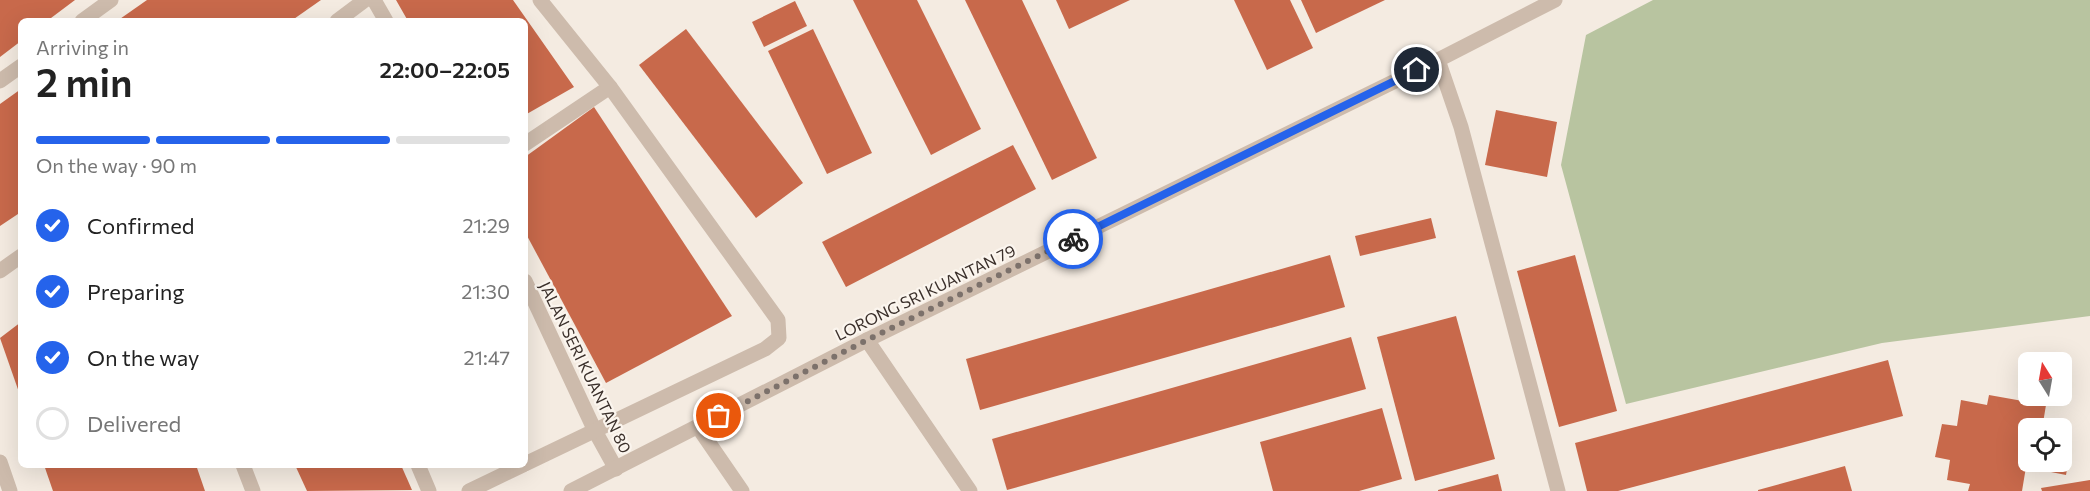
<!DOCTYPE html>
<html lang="en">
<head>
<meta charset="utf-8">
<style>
	:root { --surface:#fff; --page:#f6f6f6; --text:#222; --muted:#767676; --line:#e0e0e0; --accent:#2563eb }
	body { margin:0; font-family:Commissioner,sans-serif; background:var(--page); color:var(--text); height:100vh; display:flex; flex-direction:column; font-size:22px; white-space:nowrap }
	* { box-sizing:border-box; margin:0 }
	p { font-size:20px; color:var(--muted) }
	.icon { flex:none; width:33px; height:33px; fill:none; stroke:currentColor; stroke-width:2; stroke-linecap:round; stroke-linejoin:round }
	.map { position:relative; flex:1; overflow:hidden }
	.sheet { position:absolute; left:18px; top:18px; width:510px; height:450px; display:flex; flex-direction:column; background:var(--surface); border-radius:9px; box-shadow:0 6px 24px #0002 }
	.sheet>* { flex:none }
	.needle { width:39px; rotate:349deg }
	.buttons { position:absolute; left:2018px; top:352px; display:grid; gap:12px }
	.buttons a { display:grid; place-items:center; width:54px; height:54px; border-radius:9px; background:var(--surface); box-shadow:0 6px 24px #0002; font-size:30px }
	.pin { position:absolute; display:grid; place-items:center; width:51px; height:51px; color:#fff; margin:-26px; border:3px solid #fff; border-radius:50%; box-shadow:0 2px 6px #0007 }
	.courier { position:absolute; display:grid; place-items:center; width:60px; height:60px; margin:-30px; border:4px solid #2563eb; border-radius:50%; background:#fff; color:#222; box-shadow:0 2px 8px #0007 }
	.head em { font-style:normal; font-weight:600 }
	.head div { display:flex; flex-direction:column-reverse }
	.head { display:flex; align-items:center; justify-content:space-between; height:102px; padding:0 18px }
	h1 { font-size:39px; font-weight:600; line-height:45px }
	.bar { display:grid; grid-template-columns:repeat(4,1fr); gap:9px 6px; align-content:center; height:72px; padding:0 18px }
	.bar i { height:8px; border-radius:4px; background:var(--line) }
	.bar .selected { background:var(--accent) }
	.bar p { grid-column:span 4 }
	ol { padding:0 18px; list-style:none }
	li { display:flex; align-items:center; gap:18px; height:66px }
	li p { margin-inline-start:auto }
	li .icon { padding:6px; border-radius:50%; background:var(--accent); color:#fff; stroke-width:4 }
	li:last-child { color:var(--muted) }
	li i { width:33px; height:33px; border:3px solid var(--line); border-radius:50% }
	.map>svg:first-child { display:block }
	.green { fill:#b8c4a0 }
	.building { fill:#c8694b }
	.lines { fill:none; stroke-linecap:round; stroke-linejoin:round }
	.minor { stroke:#cdbbac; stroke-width:15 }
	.done { stroke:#7c716b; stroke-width:6; stroke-dasharray:0 10.8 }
	.route { stroke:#2563eb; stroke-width:8 }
	.labels { text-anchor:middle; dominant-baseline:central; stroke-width:4.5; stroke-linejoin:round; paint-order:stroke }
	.street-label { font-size:16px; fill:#3b302b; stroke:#fbf5ee }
</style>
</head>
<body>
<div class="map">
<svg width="2090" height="491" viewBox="0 0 2090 491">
	<rect width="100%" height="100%" fill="#f4ebe1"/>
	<!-- green -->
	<path class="green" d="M 1653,0 L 2090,0 L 2090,316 L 1882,343 L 1626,404 L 1561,165 L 1586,35 Z"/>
	<!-- building -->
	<g class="building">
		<path d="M 0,0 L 75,0 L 47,21 L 21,21 L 21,41 L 0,57 Z"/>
		<path d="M 147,0 L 321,0 L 291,21 L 117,21 Z"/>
		<path d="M 396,0 L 513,0 L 574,87 L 525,115 L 525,21 L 408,21 Z"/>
		<path d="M 853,0 L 917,0 L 981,129 L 931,155 Z"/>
		<path d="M 965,0 L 1022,0 L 1097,158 L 1052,180 Z"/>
		<path d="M 1056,0 L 1130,0 L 1069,29 Z"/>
		<path d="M 1234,0 L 1290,0 L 1313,48 L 1267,70 Z"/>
		<path d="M 1301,0 L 1385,0 L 1316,33 Z"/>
		<path d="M 795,1 L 807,26 L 764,47 L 752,22 Z"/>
		<path d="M 686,29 L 803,183 L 756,218 L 639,65 Z"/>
		<path d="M 813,29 L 872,153 L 827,174 L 768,51 Z"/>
		<path d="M 21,89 L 21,212 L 0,226 L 0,104 Z"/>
		<path d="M 594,107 L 732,316 L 606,383 L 525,232 L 525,157 Z"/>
		<path d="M 1496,110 L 1557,122 L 1547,177 L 1485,165 Z"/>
		<path d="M 1013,145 L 1036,189 L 846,287 L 822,242 Z"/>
		<path d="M 1431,218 L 1436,238 L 1360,256 L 1355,236 Z"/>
		<path d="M 1330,255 L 1345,307 L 980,410 L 966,359 Z"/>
		<path d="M 1575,255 L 1617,411 L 1559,427 L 1517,271 Z"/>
		<path d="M 1456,316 L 1495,459 L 1415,481 L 1377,337 Z"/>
		<path d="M 21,322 L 21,398 L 0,338 Z"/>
		<path d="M 1351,337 L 1366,389 L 1007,490 L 992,439 Z"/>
		<path d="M 1888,360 L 1903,416 L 1618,491 L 1587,491 L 1575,443 Z"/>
		<path d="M 1989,395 L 2046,405 L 2042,429 L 2028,429 L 2028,462 L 2061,462 L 2061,438 L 2072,441 L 2066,475 L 2026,467 L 2022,491 L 1968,491 L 1970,484 L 1947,480 L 1950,460 L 1935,457 L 1942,424 L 1957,426 L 1961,400 L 1987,405 Z"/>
		<path d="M 1382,408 L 1402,479 L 1359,491 L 1273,491 L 1260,442 Z"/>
		<path d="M 44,465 L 196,465 L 205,491 L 53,491 Z"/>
		<path d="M 295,465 L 401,465 L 412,490 L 307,491 Z"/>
		<path d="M 1845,466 L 1852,491 L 1758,491 L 1758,490 Z"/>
		<path d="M 1498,474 L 1502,491 L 1438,491 L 1438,490 Z"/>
		<path d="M 2090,480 L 2090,491 L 2042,491 L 2041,488 Z"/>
	</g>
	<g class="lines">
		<!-- minor -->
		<g class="minor">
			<path d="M 374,0 L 386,21"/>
			<path d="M 82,21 L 111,0"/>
			<path d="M 337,21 L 365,0"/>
			<path d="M 1438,60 L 1461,127 L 1558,491"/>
			<path d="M 0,81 L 21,66"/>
			<path d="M 525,144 L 610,87"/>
			<path d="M 0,271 L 21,256"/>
			<path d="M 525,281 L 595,431 L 616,469"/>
			<path d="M 867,340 L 970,491"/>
			<path d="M 698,427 L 742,491"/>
			<path d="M 0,462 L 10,491"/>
			<path d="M 525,464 L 765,349 L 779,338 L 778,320 L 610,87 L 540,0"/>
			<path d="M 243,465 L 253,491"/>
			<path d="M 418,465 L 429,491"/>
			<path d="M 469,491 L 523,465"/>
			<path d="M 571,491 L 867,340 L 1438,60 L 1555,0"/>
		</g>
	</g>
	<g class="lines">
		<!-- done -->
		<path class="done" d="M 719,416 L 867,340 L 1073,239"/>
		<!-- route -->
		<path class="route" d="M 1073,239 L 1417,70"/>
	</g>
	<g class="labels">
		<!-- street labels -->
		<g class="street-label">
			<text transform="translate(925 292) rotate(-26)">LORONG SRI KUANTAN 79</text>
			<text transform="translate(586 367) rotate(64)">JALAN SERI KUANTAN 80</text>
		</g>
	</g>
</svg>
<div class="buttons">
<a><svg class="needle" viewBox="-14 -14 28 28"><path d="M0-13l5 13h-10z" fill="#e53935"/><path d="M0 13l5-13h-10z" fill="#767676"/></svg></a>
<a><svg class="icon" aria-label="locate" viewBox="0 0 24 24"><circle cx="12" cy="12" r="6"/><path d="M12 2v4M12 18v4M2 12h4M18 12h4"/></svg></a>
</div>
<div class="pin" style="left:719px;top:416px;background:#ea580c"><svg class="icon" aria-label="bag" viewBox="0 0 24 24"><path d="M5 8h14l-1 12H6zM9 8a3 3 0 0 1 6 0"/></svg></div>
<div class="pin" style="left:1417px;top:70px;background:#1f2937"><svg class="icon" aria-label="home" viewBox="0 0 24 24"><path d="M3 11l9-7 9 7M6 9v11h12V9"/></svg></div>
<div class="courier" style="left:1073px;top:239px"><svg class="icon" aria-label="bike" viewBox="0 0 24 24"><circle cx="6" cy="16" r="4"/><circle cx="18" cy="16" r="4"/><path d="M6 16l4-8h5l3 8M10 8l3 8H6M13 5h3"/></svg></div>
<section class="sheet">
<div class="head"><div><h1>2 min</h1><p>Arriving in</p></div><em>22:00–22:05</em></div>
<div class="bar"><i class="selected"></i><i class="selected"></i><i class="selected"></i><i></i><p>On the way · 90 m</p></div>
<ol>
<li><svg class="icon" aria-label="check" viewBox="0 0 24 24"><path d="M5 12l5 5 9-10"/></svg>Confirmed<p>21:29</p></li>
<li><svg class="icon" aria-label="check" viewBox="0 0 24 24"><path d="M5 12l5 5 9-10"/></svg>Preparing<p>21:30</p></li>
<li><svg class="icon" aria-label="check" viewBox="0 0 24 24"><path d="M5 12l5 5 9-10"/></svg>On the way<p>21:47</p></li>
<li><i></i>Delivered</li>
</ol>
</section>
</div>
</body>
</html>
